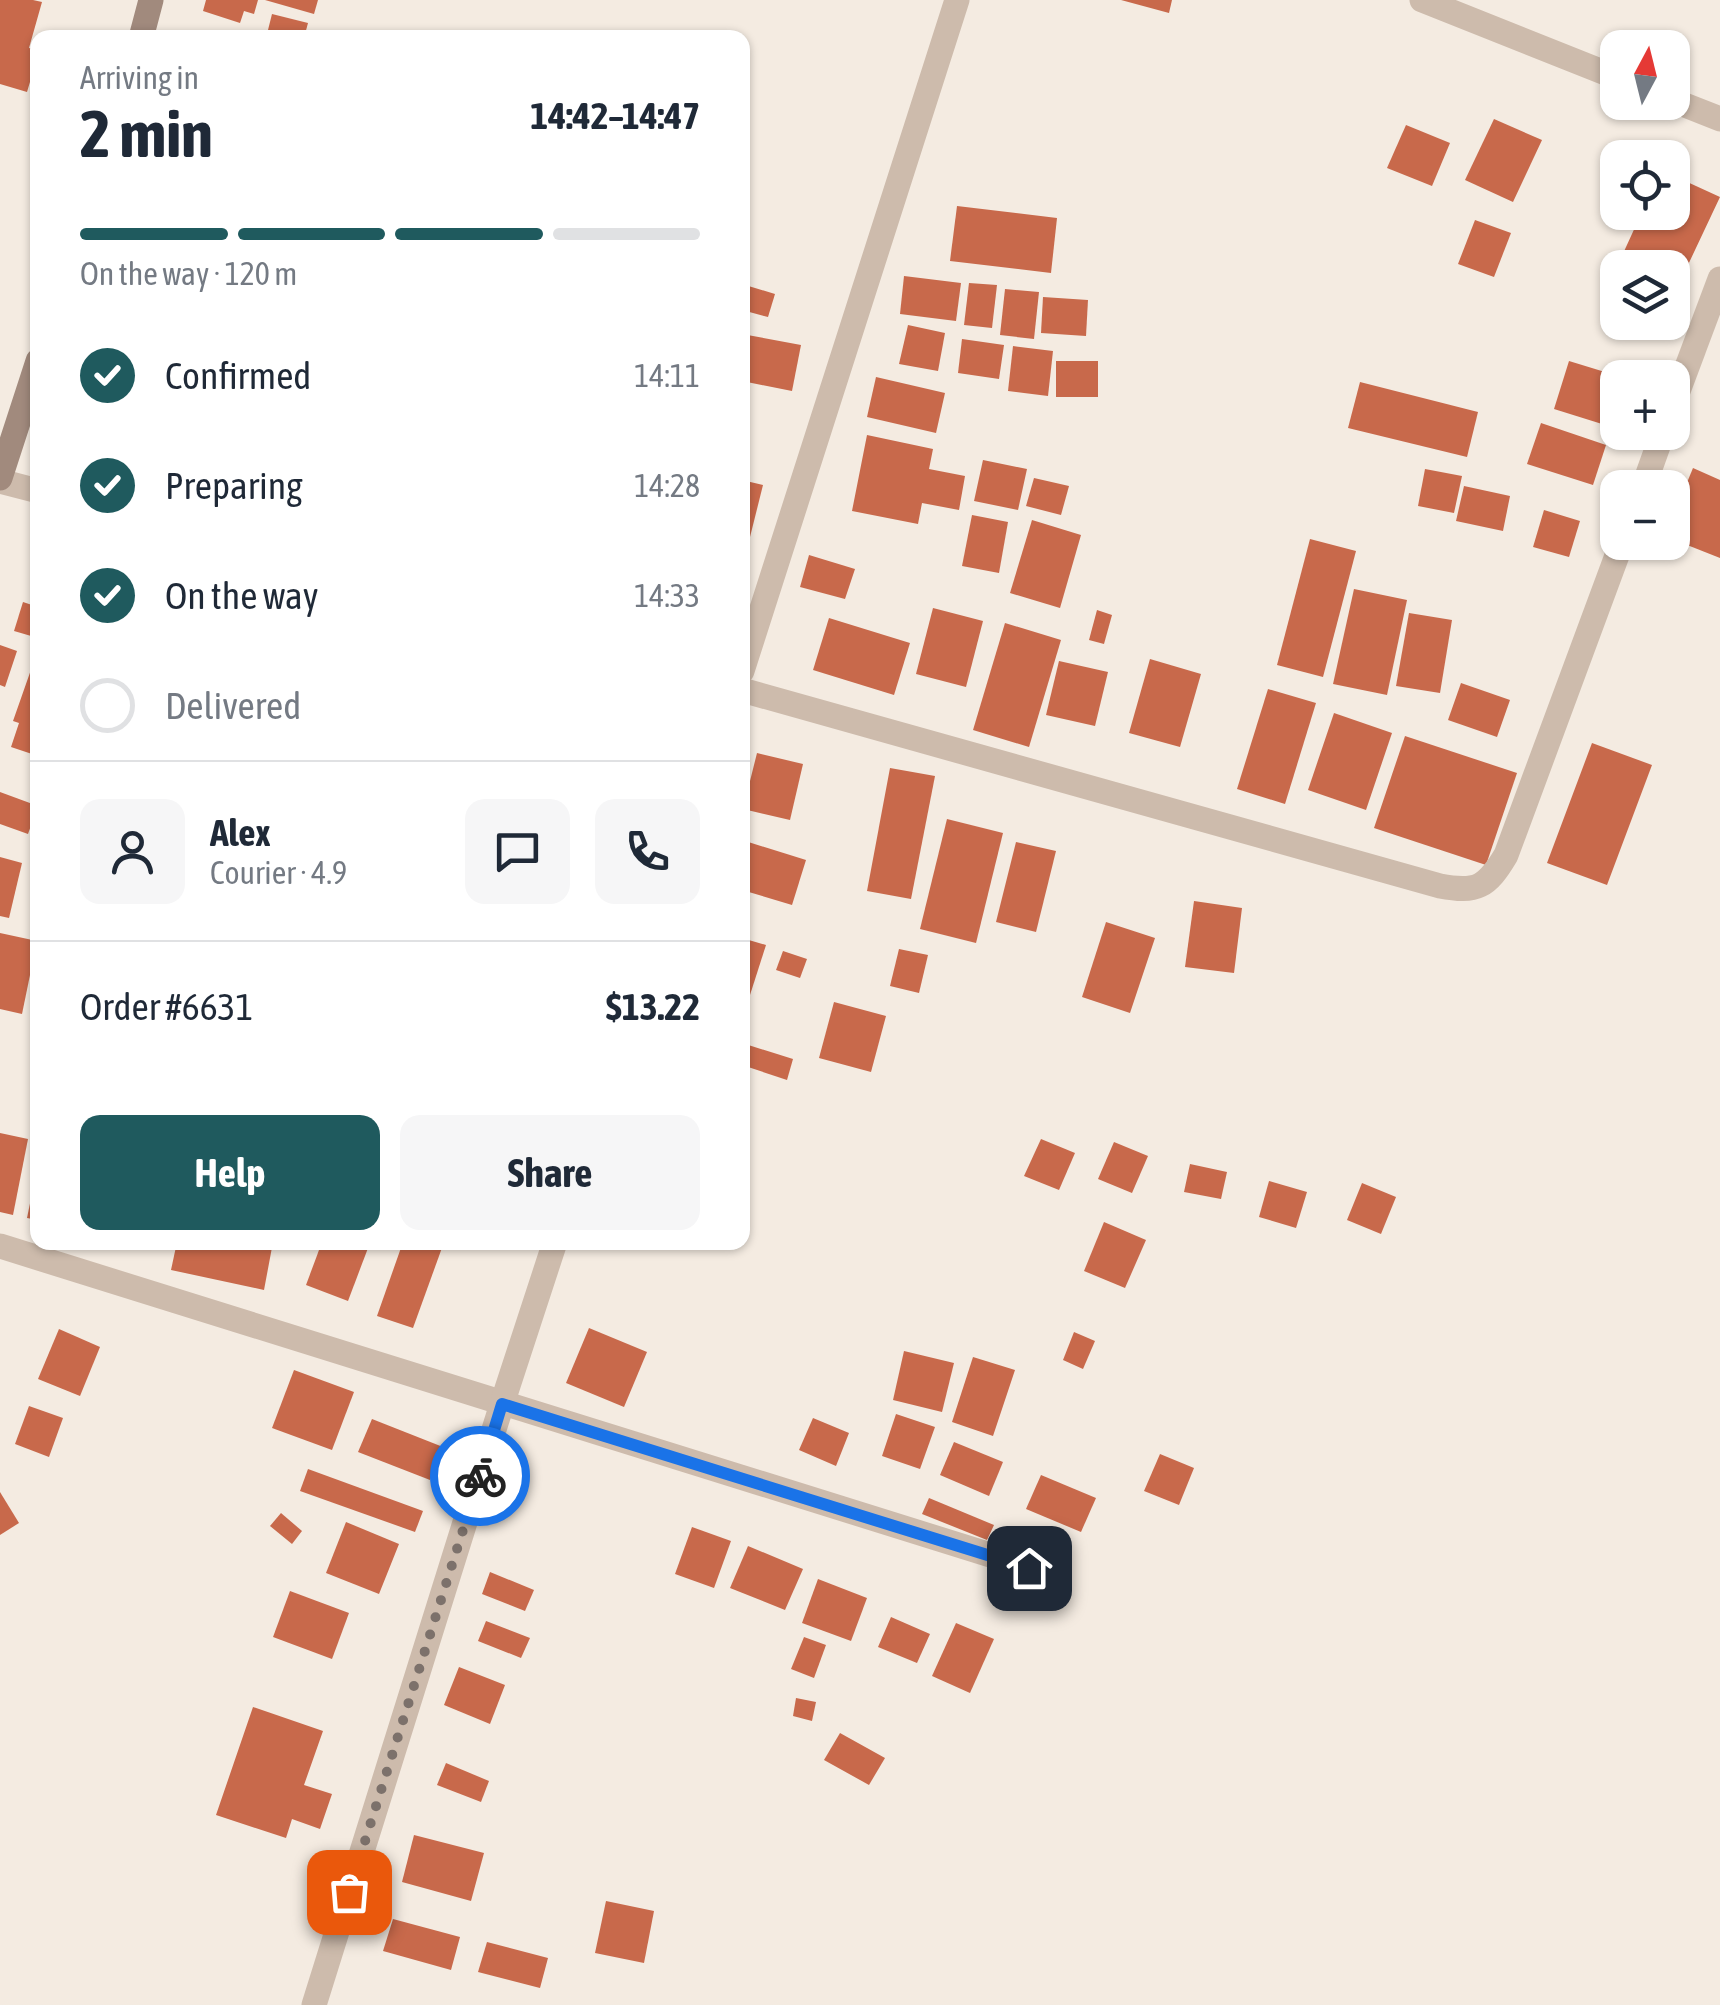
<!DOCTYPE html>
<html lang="en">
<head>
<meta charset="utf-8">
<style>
	:root { --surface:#fff; --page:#f6f6f7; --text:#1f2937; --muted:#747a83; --line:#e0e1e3; --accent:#1f5a5e }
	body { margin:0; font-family:"Asap Condensed",sans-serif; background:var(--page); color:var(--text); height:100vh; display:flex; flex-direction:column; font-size:38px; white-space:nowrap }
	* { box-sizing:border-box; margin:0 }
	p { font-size:32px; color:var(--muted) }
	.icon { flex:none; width:55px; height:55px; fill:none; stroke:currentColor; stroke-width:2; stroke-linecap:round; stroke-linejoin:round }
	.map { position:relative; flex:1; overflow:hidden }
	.sheet { position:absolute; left:30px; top:30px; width:720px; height:1220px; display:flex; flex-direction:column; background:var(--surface); border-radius:20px; box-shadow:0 2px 8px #0004 }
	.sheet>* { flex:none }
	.needle { width:65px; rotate:7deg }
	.buttons { position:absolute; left:1600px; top:30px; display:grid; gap:20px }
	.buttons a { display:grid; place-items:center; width:90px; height:90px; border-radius:20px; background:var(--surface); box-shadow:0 2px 8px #0004; font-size:50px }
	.pin { position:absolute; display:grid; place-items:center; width:85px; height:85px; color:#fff; margin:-42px; border-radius:20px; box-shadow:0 5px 15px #0006 }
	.courier { position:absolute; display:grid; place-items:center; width:100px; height:100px; margin:-50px; border:8px solid #1a73e8; border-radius:50%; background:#fff; color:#222; box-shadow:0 2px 12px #0007 }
	.summary em { font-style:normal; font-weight:700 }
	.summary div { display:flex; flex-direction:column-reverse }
	.summary { display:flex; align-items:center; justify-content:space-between; height:170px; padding:0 50px }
	h1 { font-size:65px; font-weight:700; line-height:75px }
	.bar { display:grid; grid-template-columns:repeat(4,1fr); gap:15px 10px; align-content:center; height:120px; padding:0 50px }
	.bar i { height:12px; border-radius:8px; background:var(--line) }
	.bar .on { background:var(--accent) }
	.bar p { grid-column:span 4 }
	.line { display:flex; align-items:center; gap:25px; padding:0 50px; border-top:2px solid var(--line) }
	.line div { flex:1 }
	.round { display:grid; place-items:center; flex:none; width:105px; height:105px; border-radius:20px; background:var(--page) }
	ol { padding:0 50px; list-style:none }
	li { display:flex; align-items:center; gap:30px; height:110px }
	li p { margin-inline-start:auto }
	li .icon { padding:10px; border-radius:50%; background:var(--accent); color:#fff; stroke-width:4 }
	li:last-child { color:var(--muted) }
	li i { width:55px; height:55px; border:5px solid var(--line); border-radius:50% }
	.action { display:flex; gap:20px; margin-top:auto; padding:20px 50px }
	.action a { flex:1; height:115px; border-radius:20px; background:var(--accent); color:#fff; font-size:40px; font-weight:700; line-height:115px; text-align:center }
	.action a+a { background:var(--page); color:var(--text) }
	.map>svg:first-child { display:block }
	.building { fill:#c8694b }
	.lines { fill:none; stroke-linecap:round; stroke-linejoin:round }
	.street { stroke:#cdbbac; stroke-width:25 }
	.secondary { stroke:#a18a7d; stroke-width:25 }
	.done { stroke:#7c716b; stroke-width:10; stroke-dasharray:0 18 }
	.route { stroke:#1a73e8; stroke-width:12 }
</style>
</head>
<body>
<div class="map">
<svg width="1720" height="2005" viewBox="0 0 1720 2005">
	<rect width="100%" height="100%" fill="#f4ebe1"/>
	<!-- building -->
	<g class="building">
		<path d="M 0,0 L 33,0 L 42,2 L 29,48 L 38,50 L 38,55 L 27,92 L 0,84 Z"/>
		<path d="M 206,0 L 258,0 L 254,14 L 244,11 L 240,23 L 203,11 Z"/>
		<path d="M 265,0 L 318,0 L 314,14 Z"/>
		<path d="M 1121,0 L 1172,0 L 1169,13 Z"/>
		<path d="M 272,14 L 308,23 L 304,38 L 266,38 Z"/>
		<path d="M 1494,119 L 1542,140 L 1513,202 L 1465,180 Z"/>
		<path d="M 1406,125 L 1450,143 L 1432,186 L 1387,168 Z"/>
		<path d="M 1672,175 L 1720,197 L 1679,284 L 1672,282 L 1672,268 L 1642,268 L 1621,258 L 1642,212 L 1672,212 Z"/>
		<path d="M 957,206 L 1057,218 L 1051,273 L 950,261 Z"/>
		<path d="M 1475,220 L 1511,233 L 1494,277 L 1458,264 Z"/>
		<path d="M 904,276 L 961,283 L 956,321 L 900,314 Z"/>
		<path d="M 969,283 L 997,285 L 992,328 L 964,325 Z"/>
		<path d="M 742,284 L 775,294 L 768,317 L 742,310 Z"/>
		<path d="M 1005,289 L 1039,292 L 1034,339 L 1000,335 Z"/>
		<path d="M 1043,297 L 1088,300 L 1086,336 L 1041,333 Z"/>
		<path d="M 908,325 L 945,333 L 938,371 L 899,364 Z"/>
		<path d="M 742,334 L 801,345 L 792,391 L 742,381 Z"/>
		<path d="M 962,339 L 1004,345 L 999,379 L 958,373 Z"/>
		<path d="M 1013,346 L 1053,351 L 1048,396 L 1008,391 Z"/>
		<rect x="1056" y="361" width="42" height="36"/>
		<path d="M 1569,361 L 1618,376 L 1618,429 L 1554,409 Z"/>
		<path d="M 876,377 L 945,393 L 936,433 L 867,417 Z"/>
		<path d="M 1360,382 L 1478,412 L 1467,457 L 1348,428 Z"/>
		<path d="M 1541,423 L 1606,445 L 1593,485 L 1527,464 Z"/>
		<path d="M 867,435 L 933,449 L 929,469 L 965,476 L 959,510 L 922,503 L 918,524 L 852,511 Z"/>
		<path d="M 983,460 L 1027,469 L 1018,510 L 974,501 Z"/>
		<path d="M 1693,468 L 1720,480 L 1720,558 L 1672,539 L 1672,519 Z"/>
		<path d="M 1425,469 L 1462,476 L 1454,513 L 1418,506 Z"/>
		<path d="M 1034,478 L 1069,486 L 1061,515 L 1026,506 Z"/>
		<path d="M 742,480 L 763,485 L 744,561 L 742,561 Z"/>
		<path d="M 1464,486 L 1510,496 L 1503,531 L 1456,521 Z"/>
		<path d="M 1544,510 L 1580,521 L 1569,557 L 1533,547 Z"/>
		<path d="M 972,515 L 1008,522 L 999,573 L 962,566 Z"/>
		<path d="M 1032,520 L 1081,535 L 1060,608 L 1010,593 Z"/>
		<path d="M 1310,539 L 1356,551 L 1323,677 L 1277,665 Z"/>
		<path d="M 809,555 L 855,569 L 845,599 L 800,587 Z"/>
		<path d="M 1354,589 L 1407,600 L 1387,695 L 1333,684 Z"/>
		<path d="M 23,602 L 38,607 L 38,638 L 14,631 Z"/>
		<path d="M 933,608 L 983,621 L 966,687 L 916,674 Z"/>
		<path d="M 1097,610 L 1112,615 L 1104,644 L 1089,640 Z"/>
		<path d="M 1409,613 L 1452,620 L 1440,693 L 1396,686 Z"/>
		<path d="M 829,618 L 910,643 L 894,695 L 813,670 Z"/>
		<path d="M 1005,623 L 1061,640 L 1029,747 L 973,730 Z"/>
		<path d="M 0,645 L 17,651 L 5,687 L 0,685 Z"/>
		<path d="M 1150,659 L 1201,674 L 1180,747 L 1129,733 Z"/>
		<path d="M 1059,661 L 1108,672 L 1095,726 L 1046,715 Z"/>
		<path d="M 33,664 L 38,665 L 38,756 L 11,747 L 19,723 L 13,721 Z"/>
		<path d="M 1461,683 L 1510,700 L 1497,737 L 1448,720 Z"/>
		<path d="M 1268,689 L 1316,703 L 1285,804 L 1237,789 Z"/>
		<path d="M 1334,713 L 1392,733 L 1366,810 L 1308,790 Z"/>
		<path d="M 1405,736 L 1517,773 L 1486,865 L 1374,828 Z"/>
		<path d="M 1592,743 L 1652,765 L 1607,885 L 1547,863 Z"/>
		<path d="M 757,753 L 803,764 L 790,820 L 743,809 Z"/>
		<path d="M 890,768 L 935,776 L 911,899 L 867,891 Z"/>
		<path d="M 0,792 L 38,806 L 28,834 L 0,824 Z"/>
		<path d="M 947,819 L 1003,833 L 976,943 L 920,929 Z"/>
		<path d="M 742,840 L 806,860 L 792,905 L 742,890 Z"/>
		<path d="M 1016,842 L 1056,851 L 1036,932 L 996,922 Z"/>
		<path d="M 0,857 L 22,863 L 9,918 L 0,916 Z"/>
		<path d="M 1194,901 L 1242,908 L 1234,973 L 1185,967 Z"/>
		<path d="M 1106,922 L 1155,938 L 1130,1013 L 1082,997 Z"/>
		<path d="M 0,933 L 37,941 L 22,1014 L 0,1009 Z"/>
		<path d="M 742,938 L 766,945 L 750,995 L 742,993 Z"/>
		<path d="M 899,949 L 928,955 L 919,993 L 890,986 Z"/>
		<path d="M 783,951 L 807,959 L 800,978 L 776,970 Z"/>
		<path d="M 834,1002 L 886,1016 L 871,1072 L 819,1058 Z"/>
		<path d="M 742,1043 L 793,1059 L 787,1080 L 742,1065 Z"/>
		<path d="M 0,1133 L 28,1139 L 13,1215 L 0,1212 Z"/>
		<path d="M 1041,1139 L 1075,1153 L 1059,1190 L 1024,1176 Z"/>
		<path d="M 1114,1142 L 1148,1156 L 1132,1193 L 1098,1179 Z"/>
		<path d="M 1190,1164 L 1227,1172 L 1221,1199 L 1184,1192 Z"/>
		<path d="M 36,1174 L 38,1174 L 38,1220 L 27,1218 Z"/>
		<path d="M 1269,1181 L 1307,1192 L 1296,1228 L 1259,1217 Z"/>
		<path d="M 1362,1183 L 1396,1197 L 1381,1234 L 1347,1220 Z"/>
		<path d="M 1104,1222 L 1146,1240 L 1125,1288 L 1084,1271 Z"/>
		<path d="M 177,1242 L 273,1242 L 264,1290 L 171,1270 Z"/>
		<path d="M 322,1242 L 355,1242 L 368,1248 L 348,1301 L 306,1285 Z"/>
		<path d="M 403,1242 L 436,1242 L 443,1245 L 413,1328 L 377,1316 Z"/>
		<path d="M 589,1328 L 647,1352 L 624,1407 L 566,1383 Z"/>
		<path d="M 59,1329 L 100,1347 L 80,1396 L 38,1379 Z"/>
		<path d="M 1074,1332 L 1095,1341 L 1083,1369 L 1063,1360 Z"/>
		<path d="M 904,1351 L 954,1363 L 942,1412 L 893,1400 Z"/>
		<path d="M 973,1357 L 1015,1370 L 993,1436 L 952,1422 Z"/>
		<path d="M 294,1370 L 354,1392 L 332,1450 L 272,1428 Z"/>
		<path d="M 29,1406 L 63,1418 L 49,1457 L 15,1444 Z"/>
		<path d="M 896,1414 L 935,1427 L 920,1469 L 882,1456 Z"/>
		<path d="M 813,1418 L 849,1433 L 836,1466 L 799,1450 Z"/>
		<path d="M 372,1419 L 443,1447 L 430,1480 L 358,1452 Z"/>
		<path d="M 954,1442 L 1003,1462 L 989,1496 L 940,1475 Z"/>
		<path d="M 1160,1454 L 1194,1468 L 1179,1505 L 1144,1491 Z"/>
		<path d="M 308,1469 L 423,1511 L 415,1532 L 300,1491 Z"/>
		<path d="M 1041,1475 L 1096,1498 L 1081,1532 L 1026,1509 Z"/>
		<path d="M 0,1492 L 19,1523 L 0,1535 Z"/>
		<path d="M 929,1498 L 994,1525 L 987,1540 L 922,1514 Z"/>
		<path d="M 281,1513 L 302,1531 L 292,1544 L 270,1526 Z"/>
		<path d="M 346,1522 L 399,1544 L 379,1594 L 326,1573 Z"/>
		<path d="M 692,1527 L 731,1541 L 714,1588 L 675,1574 Z"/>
		<path d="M 748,1546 L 803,1569 L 785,1610 L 730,1588 Z"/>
		<path d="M 490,1572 L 534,1590 L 525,1611 L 482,1594 Z"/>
		<path d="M 818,1579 L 867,1598 L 851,1641 L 802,1623 Z"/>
		<path d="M 290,1591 L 349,1613 L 332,1659 L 273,1637 Z"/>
		<path d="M 891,1617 L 930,1634 L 917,1663 L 878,1647 Z"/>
		<path d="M 486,1621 L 530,1638 L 521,1658 L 478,1641 Z"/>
		<path d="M 956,1623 L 994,1639 L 970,1693 L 932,1676 Z"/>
		<path d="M 804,1637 L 826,1645 L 814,1678 L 791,1669 Z"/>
		<path d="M 459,1667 L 505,1685 L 490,1724 L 444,1705 Z"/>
		<path d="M 796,1698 L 816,1702 L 812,1721 L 793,1716 Z"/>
		<path d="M 253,1707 L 323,1731 L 304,1785 L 332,1794 L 320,1829 L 292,1819 L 286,1838 L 216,1815 Z"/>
		<path d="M 840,1733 L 885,1758 L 869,1785 L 824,1760 Z"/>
		<path d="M 446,1763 L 489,1781 L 481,1802 L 437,1785 Z"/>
		<path d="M 414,1835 L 484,1853 L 471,1901 L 402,1882 Z"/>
		<path d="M 606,1901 L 654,1911 L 644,1963 L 595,1953 Z"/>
		<path d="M 393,1919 L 460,1937 L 451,1970 L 383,1951 Z"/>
		<path d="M 487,1942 L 548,1958 L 540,1988 L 478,1972 Z"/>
	</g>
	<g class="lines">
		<!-- street -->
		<g class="street">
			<path d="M 1422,0 L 1618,78"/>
			<path d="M 1672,100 L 1720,119"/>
			<path d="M 1672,407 L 1720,279"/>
			<path d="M 0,481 L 38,491"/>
			<path d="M 1643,488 L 1663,432"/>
			<path d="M 742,671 L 957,0"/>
			<path d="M 742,690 L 1440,886 C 1477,893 1487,887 1506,855 L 1622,542"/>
			<path d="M 0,1246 L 1029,1567"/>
			<path d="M 314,2005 L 502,1404 L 555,1242"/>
		</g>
		<!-- secondary -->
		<g class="secondary">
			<path d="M 141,38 L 151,0"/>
			<path d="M 0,478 L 38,361"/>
		</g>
	</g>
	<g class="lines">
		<!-- done -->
		<path class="done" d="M 349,1892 L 480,1476"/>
		<!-- route -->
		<path class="route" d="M 480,1476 L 502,1404 L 1029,1568"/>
	</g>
</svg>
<div class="buttons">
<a><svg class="needle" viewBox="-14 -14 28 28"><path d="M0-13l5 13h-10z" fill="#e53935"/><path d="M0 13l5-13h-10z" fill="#747a83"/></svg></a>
<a><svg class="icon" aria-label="locate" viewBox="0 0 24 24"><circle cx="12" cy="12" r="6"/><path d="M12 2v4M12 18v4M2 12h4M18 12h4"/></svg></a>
<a><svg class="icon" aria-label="layers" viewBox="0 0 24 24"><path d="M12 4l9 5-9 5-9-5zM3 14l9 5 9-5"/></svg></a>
<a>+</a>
<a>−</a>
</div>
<div class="pin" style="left:349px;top:1892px;background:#ea580c"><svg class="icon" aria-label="bag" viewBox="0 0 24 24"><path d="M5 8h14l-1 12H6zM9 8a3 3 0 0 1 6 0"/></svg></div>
<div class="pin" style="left:1029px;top:1568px;background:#1f2937"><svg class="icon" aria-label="home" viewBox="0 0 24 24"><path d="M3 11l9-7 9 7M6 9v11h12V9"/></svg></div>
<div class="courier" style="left:480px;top:1476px"><svg class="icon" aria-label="bike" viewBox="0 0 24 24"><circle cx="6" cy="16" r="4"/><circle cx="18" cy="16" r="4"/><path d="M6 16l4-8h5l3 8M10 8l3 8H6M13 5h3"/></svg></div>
<section class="sheet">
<div class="summary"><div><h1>2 min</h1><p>Arriving in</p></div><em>14:42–14:47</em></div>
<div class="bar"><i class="on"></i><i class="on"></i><i class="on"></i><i></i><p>On the way · 120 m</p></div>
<ol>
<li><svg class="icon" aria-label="check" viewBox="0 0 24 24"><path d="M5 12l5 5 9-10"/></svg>Confirmed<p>14:11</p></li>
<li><svg class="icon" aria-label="check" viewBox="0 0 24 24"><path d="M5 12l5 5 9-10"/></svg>Preparing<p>14:28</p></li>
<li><svg class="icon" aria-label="check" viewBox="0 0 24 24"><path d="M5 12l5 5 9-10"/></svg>On the way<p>14:33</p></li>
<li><i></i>Delivered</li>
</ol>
<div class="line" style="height:180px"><a class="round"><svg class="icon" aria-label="person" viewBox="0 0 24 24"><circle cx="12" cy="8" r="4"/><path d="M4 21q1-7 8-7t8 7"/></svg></a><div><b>Alex</b><p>Courier · 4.9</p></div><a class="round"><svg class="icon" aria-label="chat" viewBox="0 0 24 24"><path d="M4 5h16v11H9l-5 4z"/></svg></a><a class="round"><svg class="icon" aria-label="phone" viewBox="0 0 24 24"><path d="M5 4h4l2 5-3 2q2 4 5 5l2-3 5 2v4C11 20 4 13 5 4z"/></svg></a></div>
<div class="line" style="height:130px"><div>Order #6631</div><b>$13.22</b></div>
<div class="action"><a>Help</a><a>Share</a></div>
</section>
</div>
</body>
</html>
